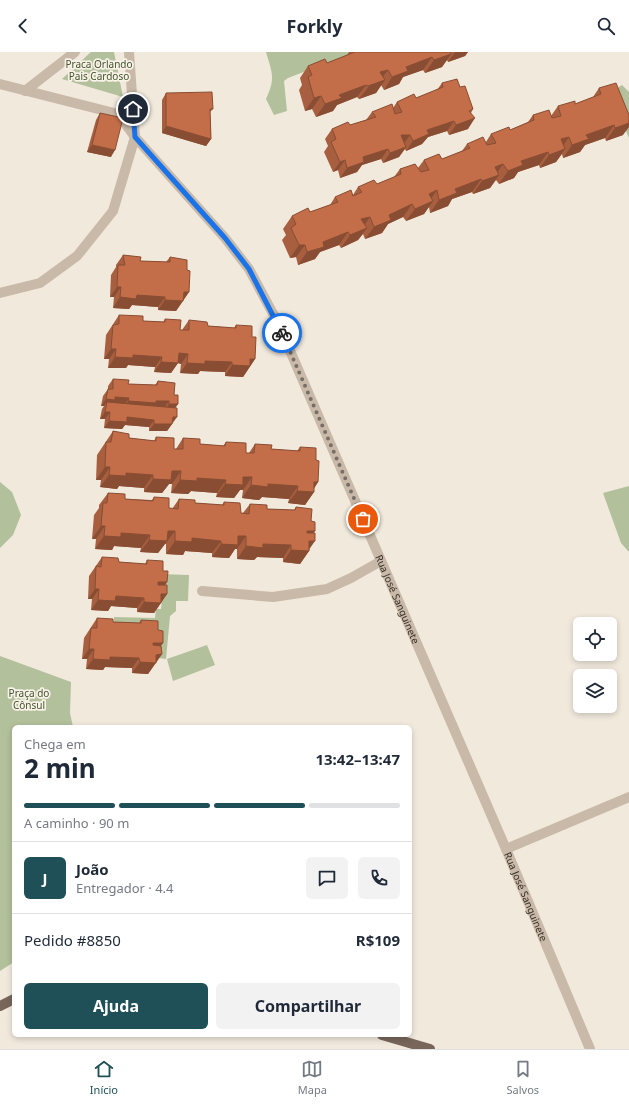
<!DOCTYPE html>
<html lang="pt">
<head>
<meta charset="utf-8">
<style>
	:root { --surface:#fff; --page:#f2f2f3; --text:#1f2937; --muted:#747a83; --line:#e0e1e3; --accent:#1f5057 }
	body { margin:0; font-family:"Noto Sans",sans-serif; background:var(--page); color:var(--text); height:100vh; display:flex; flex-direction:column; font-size:15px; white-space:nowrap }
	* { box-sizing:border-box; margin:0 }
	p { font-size:13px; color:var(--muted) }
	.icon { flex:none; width:22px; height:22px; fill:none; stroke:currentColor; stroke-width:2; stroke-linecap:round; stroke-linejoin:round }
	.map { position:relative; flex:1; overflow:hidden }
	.drawer { position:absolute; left:12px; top:673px; width:400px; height:312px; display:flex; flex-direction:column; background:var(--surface); border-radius:6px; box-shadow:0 2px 6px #0003 }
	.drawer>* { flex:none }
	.controls { position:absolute; left:573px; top:565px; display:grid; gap:8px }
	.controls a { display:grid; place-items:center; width:44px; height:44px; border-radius:6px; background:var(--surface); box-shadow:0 2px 6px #0003; font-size:20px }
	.pin { position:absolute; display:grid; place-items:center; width:34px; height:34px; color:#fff; margin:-17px; border:2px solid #fff; border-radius:50%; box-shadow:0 1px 4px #0007 }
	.courier { position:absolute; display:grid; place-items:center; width:40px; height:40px; margin:-20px; border:3px solid #1a73e8; border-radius:50%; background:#fff; color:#222; box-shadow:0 1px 5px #0007 }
	.head em { font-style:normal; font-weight:700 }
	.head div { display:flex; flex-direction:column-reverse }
	.head { display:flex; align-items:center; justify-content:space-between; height:68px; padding:0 12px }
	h1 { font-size:26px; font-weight:700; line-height:30px }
	.bar { display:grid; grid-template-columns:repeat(4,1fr); gap:6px 4px; align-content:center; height:48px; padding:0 12px }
	.bar i { height:5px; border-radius:3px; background:var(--line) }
	.bar .on { background:var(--accent) }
	.bar p { grid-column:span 4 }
	.line { display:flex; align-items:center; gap:10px; padding:0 12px; border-top:1px solid var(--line) }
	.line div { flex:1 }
	.round { display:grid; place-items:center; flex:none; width:42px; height:42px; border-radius:6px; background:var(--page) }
	.button { display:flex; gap:8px; margin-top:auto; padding:8px 12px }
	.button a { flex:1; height:46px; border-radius:6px; background:var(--accent); color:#fff; font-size:16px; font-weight:700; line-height:46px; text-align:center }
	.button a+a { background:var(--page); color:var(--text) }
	header { display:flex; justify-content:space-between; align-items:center; height:52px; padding:0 12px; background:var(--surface); font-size:18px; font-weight:700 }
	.tabs { display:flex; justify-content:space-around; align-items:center; height:56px; border-top:1px solid var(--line); background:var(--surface); font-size:11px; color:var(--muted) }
	.tabs a { display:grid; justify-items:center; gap:2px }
	.tabs .on { color:var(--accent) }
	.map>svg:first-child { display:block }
	.green { fill:#b2c09c }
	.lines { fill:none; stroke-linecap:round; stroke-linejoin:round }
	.minor { stroke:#c9b9a8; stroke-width:10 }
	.major { stroke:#78665a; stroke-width:10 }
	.wall { fill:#a85f3f }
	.shaded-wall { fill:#884d33 }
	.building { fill:#c36e49; stroke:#884d33 }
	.done { stroke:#776f67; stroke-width:4; stroke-dasharray:0 7.2 }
	.route { stroke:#1a73e8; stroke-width:5 }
	.labels { text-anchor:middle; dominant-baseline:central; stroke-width:3.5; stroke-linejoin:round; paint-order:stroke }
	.park-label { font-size:10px; fill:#43542d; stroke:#f9f2e8 }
	.street-label { font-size:10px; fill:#362e28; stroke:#f9f2e8 }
</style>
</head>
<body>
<header><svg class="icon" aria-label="back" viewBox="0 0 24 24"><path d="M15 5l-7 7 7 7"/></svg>Forkly<svg class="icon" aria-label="search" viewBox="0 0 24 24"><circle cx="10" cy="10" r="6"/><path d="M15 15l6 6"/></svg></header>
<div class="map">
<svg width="629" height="997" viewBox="0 0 629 997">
	<rect width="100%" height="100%" fill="#f1e9dc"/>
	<!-- green -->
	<g class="green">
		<path d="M 91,0 L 114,0 L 123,45 L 62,27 Z"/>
		<path d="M 266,0 L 353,0 L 353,1 L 288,26 L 284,29 L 287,59 L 274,63 L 266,47 C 276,26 272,21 266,0 Z"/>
		<path d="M 622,33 L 629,40 L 629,86 L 610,41 Z"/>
		<path d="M 0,430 L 12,440 L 21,463 L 13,483 L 0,496 Z"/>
		<path d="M 629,434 L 629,500 L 621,491 L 603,441 Z"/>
		<path d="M 159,522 L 189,523 L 188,549 L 176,549 L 176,559 L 170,564 L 166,607 L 158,606 L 114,571 L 114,565 L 155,566 L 156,557 L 161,557 L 164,529 Z"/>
		<path d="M 207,593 L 215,613 L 173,629 L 167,607 Z"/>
		<path d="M 0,604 L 71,630 L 70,661 L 73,675 L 14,675 L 14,910 L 0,919 Z"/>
	</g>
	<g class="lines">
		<!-- minor -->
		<g class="minor">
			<path id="s1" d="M 0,32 L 118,62 L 135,85 L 225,186 L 249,217 L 278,271 L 506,797 L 590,997"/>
			<path d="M 25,39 L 75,0"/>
			<path d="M 0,241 L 40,231 L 77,204 L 113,159 L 135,85 L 129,0"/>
			<path d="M 202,539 L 273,545 L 327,537 L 351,526 L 381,509"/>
			<path d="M 506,797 L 629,745"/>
		</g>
		<!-- major -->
		<g class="major">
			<path d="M 0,954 L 14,947"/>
			<path d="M 382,983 L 430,997"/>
		</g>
	</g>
	<!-- wall -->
	<g class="wall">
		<path d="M 349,0 L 468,0 L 465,4 L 448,10 L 447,8 L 442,15 L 425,21 L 423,18 L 403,25 L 399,32 L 384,38 L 381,33 L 376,41 L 359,47 L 357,45 L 337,53 L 333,59 L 316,65 L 312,57 L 305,59 L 299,38 L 302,33 L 300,26 L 308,14 L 327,11 L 347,3 Z"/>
		<path d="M 442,31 L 460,35 L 473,57 L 471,61 L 468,77 L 449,83 L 447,79 L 428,85 L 422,92 L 406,99 L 405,97 L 399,105 L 383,111 L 381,107 L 362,113 L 357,120 L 340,126 L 338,118 L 333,120 L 324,100 L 328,94 L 325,87 L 332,77 L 350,73 L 366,68 L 372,60 L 393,56 L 397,50 L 416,46 L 437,38 Z"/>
		<path d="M 599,36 L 623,83 L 606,89 L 605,86 L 585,93 L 580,100 L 563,106 L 562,102 L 556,110 L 540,116 L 539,113 L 518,120 L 514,126 L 499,132 L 496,128 L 490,136 L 473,142 L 472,140 L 452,147 L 448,154 L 430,161 L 429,155 L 424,162 L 406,169 L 403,165 L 388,172 L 382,181 L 365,187 L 363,182 L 358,188 L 341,196 L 339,193 L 320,200 L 315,207 L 298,213 L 296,205 L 290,206 L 282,188 L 286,183 L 283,177 L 292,164 L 310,160 L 330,153 L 335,145 L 353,143 L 358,135 L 377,132 L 394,125 L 400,117 L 418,116 L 424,108 L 442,107 L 462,99 L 467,92 L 486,90 L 491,82 L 510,78 L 528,70 L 533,63 L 551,64 L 558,54 L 575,52 L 593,45 Z"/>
		<path d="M 166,41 L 213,57 L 210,60 L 211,87 L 206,94 L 162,81 L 162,48 Z"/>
		<path d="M 100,61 L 111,105 L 87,100 L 96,68 Z"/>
		<path d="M 123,203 L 140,209 L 166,210 L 170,205 L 187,218 L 189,240 L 176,259 L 158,258 L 158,255 L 132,253 L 129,257 L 113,256 L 114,245 L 110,245 L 111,223 L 116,215 L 116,213 Z"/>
		<path d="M 119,263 L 143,269 L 163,270 L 165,267 L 180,278 L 182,278 L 189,268 L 208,274 L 234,276 L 236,273 L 252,285 L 255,307 L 243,325 L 225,324 L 225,320 L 200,319 L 198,322 L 180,321 L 181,312 L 178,311 L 171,321 L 154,320 L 155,315 L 128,313 L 126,316 L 108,316 L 109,307 L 104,307 L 106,283 Z"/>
		<path d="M 113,327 L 128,332 L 155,333 L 158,329 L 174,343 L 178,352 L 175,356 L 172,372 L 167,379 L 149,379 L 149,375 L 125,373 L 122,377 L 104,376 L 105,367 L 100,367 L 102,357 L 104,354 L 101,354 L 103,344 L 108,337 L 108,334 Z"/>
		<path d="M 113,379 L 129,386 L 154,389 L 156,385 L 174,397 L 176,397 L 183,386 L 200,392 L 223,394 L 226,390 L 246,401 L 249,401 L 255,392 L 271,397 L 297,399 L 300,395 L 316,408 L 318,430 L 314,436 L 314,440 L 305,453 L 288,451 L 289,447 L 262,445 L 259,448 L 242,446 L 243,438 L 240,438 L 234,446 L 216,445 L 217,441 L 191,439 L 188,442 L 171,441 L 172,432 L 169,432 L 162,441 L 144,440 L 144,436 L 119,434 L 117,437 L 100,435 L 101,428 L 96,428 L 97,403 Z"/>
		<path d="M 108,441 L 125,447 L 152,448 L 154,445 L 169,456 L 172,457 L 179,447 L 195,451 L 222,453 L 224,450 L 241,461 L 243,461 L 250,452 L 267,457 L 294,458 L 296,455 L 311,469 L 315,479 L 313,481 L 309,499 L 300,512 L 283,510 L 283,506 L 257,505 L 254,508 L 237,507 L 237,497 L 235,497 L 229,506 L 212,505 L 212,501 L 185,499 L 183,503 L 166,502 L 166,492 L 165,492 L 158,501 L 140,500 L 141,496 L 114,494 L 112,498 L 95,497 L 96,487 L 92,487 L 94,463 L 99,456 L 99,453 Z"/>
		<path d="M 102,505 L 119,510 L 145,512 L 147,508 L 163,519 L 167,530 L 165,533 L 167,542 L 154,561 L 137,560 L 137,556 L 111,554 L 108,559 L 91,558 L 92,547 L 88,547 L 89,524 Z"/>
		<path d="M 97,566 L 113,570 L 139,571 L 141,568 L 158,578 L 161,594 L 162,602 L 148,622 L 132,621 L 132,616 L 105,615 L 103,618 L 86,617 L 87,607 L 82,607 L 84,586 Z"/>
	</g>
	<!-- shaded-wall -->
	<g class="shaded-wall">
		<path d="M 455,0 L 468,0 L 465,4 L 448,10 Z"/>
		<path d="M 451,2 L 442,15 L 425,21 L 434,8 Z"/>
		<path d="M 432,5 L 423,18 L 403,25 L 399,32 L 384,38 L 392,25 L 406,15 Z"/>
		<path d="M 388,18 L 379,30 L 385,28 L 376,41 L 359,47 L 380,20 Z"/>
		<path d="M 366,33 L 357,45 L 337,53 L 333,59 L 316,65 L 325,52 L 339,43 Z"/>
		<path d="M 321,44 L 312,57 L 305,59 L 314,46 Z"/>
		<path d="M 475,66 L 468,77 L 449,83 L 456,73 Z"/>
		<path d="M 454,69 L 447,79 L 428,85 L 422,92 L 406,99 L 413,89 L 427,78 Z"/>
		<path d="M 629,71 L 629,75 L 623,83 L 606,89 L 615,76 Z"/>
		<path d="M 614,73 L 605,86 L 585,93 L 580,100 L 563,106 L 572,93 L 586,83 Z"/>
		<path d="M 166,74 L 211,87 L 206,94 L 162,81 Z"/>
		<path d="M 401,83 L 410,83 L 403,93 Z"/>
		<path d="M 569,85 L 560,98 L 561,87 Z"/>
		<path d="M 92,93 L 115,98 L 111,105 L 87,100 Z"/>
		<path d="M 406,95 L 399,105 L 383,111 L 390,101 Z"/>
		<path d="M 388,97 L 381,107 L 362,113 L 357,120 L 340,126 L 347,116 L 363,105 Z"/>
		<path d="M 565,97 L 556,110 L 540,116 L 549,103 Z"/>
		<path d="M 548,100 L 539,113 L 518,120 L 514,126 L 499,132 L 508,119 L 521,109 Z"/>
		<path d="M 345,108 L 338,118 L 333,120 L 340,110 Z"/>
		<path d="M 503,112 L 495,124 L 499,123 L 490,136 L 473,142 L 482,129 L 495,115 Z"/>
		<path d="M 481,127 L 472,140 L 452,147 L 448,154 L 430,161 L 439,148 L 455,137 Z"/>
		<path d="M 437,138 L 428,151 L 429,142 Z"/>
		<path d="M 433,149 L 424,162 L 406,169 L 415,157 Z"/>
		<path d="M 412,152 L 403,165 L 388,172 L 382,181 L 365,187 L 374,175 L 389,163 Z"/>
		<path d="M 370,165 L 361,178 L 361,167 Z"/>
		<path d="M 367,176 L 358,188 L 341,196 L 350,183 Z"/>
		<path d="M 348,180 L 339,193 L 320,200 L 315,207 L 298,213 L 307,200 L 323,190 Z"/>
		<path d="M 299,193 L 305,193 L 296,205 L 290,206 Z"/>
		<path d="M 117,235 L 121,235 L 114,245 L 110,245 Z"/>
		<path d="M 184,240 L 189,240 L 176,259 L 158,258 L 165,248 Z"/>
		<path d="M 137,243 L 165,245 L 158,255 L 132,253 L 129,257 L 113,256 L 120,245 Z"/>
		<path d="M 111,297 L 116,297 L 109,307 L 104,307 Z"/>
		<path d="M 179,301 L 188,302 L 181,312 L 178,311 L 171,321 L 154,320 L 161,310 Z"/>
		<path d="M 133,303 L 162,305 L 155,315 L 128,313 L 126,316 L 108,316 L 115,305 Z"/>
		<path d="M 250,307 L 255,307 L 243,325 L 225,324 L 232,313 Z"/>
		<path d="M 205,309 L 232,310 L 225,320 L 200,319 L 198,322 L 180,321 L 187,311 Z"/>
		<path d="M 115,345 L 129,346 L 124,353 L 107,350 L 104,354 L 101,354 L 106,347 Z"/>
		<path d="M 128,349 L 169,349 L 164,356 L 123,356 Z"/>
		<path d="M 169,352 L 178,352 L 173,359 L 164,359 Z"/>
		<path d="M 105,360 L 110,360 L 105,367 L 100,367 Z"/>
		<path d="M 127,365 L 154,368 L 149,375 L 125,373 L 122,377 L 104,376 L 109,369 Z"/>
		<path d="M 173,365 L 177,365 L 172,372 Z"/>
		<path d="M 154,372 L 172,372 L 167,379 L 149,379 Z"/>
		<path d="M 105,415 L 110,415 L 101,428 L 96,428 Z"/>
		<path d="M 172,419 L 181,419 L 172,432 L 169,432 L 162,441 L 144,440 L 153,427 Z"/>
		<path d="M 126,421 L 153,423 L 144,436 L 119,434 L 117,437 L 100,435 L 109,423 Z"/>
		<path d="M 243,425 L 252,425 L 243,438 L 240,438 L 234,446 L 216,445 L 225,432 Z"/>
		<path d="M 197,426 L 226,428 L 217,441 L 191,439 L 188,442 L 171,441 L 180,428 Z"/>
		<path d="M 314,430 L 318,430 L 312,440 L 314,440 L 305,453 L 288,451 L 297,439 Z"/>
		<path d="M 268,432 L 298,434 L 289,447 L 262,445 L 259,448 L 242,446 L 251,433 Z"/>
		<path d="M 101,474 L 105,474 L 96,487 L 92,487 Z"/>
		<path d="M 168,479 L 175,479 L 158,501 L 140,500 L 149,488 Z"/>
		<path d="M 307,479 L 315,479 L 306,491 Z"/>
		<path d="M 121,481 L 150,483 L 141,496 L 114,494 L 112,498 L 95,497 L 104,484 Z"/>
		<path d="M 238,484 L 246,484 L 237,497 L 235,497 L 229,506 L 212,505 L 221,492 Z"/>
		<path d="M 192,486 L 221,489 L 212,501 L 185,499 L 183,503 L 166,502 L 175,489 Z"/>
		<path d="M 309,489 L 315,489 L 308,499 L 309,499 L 300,512 L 283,510 L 291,498 Z"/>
		<path d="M 263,492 L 291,493 L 283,506 L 257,505 L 254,508 L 237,507 L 246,494 Z"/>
		<path d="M 158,530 L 167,530 L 160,540 Z"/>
		<path d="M 95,537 L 99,537 L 92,547 L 88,547 Z"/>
		<path d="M 161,542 L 167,542 L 154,561 L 137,560 L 144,550 Z"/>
		<path d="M 116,544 L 144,546 L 137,556 L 111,554 L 108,559 L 91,558 L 98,548 Z"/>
		<path d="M 153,591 L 163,591 L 156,601 L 146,601 Z"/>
		<path d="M 89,597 L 94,597 L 87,607 L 82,607 Z"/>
		<path d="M 162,602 L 148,622 L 132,621 L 140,610 L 156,603 Z"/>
		<path d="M 110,605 L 139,606 L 132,616 L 105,615 L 103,618 L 86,617 L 93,607 Z"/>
	</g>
	<!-- building -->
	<g class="building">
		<path d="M 355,0 L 450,0 L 451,2 L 434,8 L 432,5 L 406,15 L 408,19 L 392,25 L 388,18 L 380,20 L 385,28 L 368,34 L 366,33 L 339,43 L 342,46 L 325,52 L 321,44 L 314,46 L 308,25 L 312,23 L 308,14 L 325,7 L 327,11 Z"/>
		<path d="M 457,27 L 460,35 L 465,34 L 473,57 L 469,59 L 475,66 L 456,73 L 454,69 L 427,78 L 429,82 L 413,89 L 410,83 L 401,83 L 406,95 L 390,101 L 388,97 L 363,105 L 364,110 L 347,116 L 345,108 L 340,110 L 331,90 L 336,87 L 332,77 L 348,70 L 350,73 L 376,65 L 372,60 L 392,52 L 395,62 L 402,60 L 397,50 L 414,42 L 416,46 L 443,35 L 442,31 Z"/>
		<path d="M 616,31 L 629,63 L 629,71 L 615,76 L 614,73 L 586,83 L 589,87 L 572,93 L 569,85 L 561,87 L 565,97 L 549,103 L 548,100 L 521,109 L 523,113 L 508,119 L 503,112 L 495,115 L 499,123 L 482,129 L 481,127 L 455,137 L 457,141 L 439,148 L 437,138 L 429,142 L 433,149 L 415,157 L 412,152 L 389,163 L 391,168 L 374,175 L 370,165 L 361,167 L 367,176 L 350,183 L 348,180 L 323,190 L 324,195 L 307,200 L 305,193 L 299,193 L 291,176 L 296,172 L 292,164 L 308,156 L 310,160 L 338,150 L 335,145 L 351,138 L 353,144 L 362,140 L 358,135 L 374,128 L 377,132 L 401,122 L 400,117 L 415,112 L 421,120 L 429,118 L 424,108 L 439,102 L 442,107 L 470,96 L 467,92 L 483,85 L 487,93 L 496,91 L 491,82 L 509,75 L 510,78 L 534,68 L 533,63 L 549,58 L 552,66 L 561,64 L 558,54 L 575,49 L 575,52 L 601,42 L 599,36 Z"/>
		<path d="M 212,40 L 213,57 L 210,57 L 211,87 L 166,74 L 166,41 Z"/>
		<path d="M 100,61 L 123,66 L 115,98 L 92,93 Z"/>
		<path d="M 123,203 L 141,205 L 140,209 L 170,210 L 170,205 L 187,208 L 187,218 L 190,219 L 189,240 L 184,240 L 183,249 L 165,248 L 165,245 L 137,243 L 136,247 L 120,245 L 121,235 L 117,235 L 118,213 L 125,213 Z"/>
		<path d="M 119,263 L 143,264 L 143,269 L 165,270 L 165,267 L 181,268 L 180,278 L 189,278 L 189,268 L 207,270 L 208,274 L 236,276 L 236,273 L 252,274 L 252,285 L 256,285 L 255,307 L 250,307 L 250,314 L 232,313 L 232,310 L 205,309 L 205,312 L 187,311 L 188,302 L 179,301 L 178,311 L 161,310 L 162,305 L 133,303 L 133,306 L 115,305 L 116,297 L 111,297 L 113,273 L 119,272 Z"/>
		<path d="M 113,327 L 129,328 L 128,332 L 157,333 L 158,329 L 175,331 L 174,343 L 178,343 L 178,352 L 169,352 L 169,349 L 156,349 L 156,351 L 128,349 L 129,346 L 115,345 L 115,348 L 106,347 L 108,337 L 113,337 Z"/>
		<path d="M 107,350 L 177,356 L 177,365 L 173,365 L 172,372 L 154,372 L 154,368 L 127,365 L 127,370 L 109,369 L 110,360 L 105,360 Z"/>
		<path d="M 113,379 L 129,382 L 129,386 L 156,389 L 156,385 L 174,386 L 174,397 L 183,397 L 183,386 L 200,387 L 200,392 L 225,394 L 226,390 L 246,391 L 246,401 L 254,401 L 255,392 L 272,393 L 271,397 L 300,399 L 300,395 L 316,396 L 316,408 L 319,409 L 318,430 L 314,430 L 314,440 L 297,439 L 298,434 L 268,432 L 268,435 L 251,433 L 252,425 L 243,425 L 243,433 L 225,432 L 226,428 L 197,426 L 197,429 L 180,428 L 181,419 L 172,419 L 171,428 L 153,427 L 153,423 L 126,421 L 126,424 L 109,423 L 110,415 L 105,415 L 106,390 L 111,390 Z"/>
		<path d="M 108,441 L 125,442 L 125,447 L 153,449 L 154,445 L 169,446 L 169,456 L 178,457 L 179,447 L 195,448 L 195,451 L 224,453 L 224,450 L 240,451 L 241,461 L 249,462 L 250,452 L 267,453 L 267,457 L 295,458 L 296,455 L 312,457 L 311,469 L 315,470 L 315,479 L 307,479 L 307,481 L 315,481 L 315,489 L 309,489 L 309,499 L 291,498 L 291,493 L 263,492 L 263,496 L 246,494 L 246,484 L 238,484 L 238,493 L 221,492 L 221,489 L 192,486 L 192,490 L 175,489 L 175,479 L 168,479 L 167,489 L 149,488 L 150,483 L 121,481 L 121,485 L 104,484 L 105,474 L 101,474 L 103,451 L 107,451 Z"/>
		<path d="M 102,505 L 118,506 L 119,510 L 147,512 L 147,508 L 163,509 L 163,519 L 168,519 L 167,530 L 158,530 L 158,533 L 167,533 L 167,542 L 161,542 L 161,551 L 144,550 L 144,546 L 116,544 L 115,549 L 98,548 L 99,537 L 95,537 L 96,514 L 101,515 Z"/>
		<path d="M 97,566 L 113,567 L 113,570 L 141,571 L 141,568 L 158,569 L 158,578 L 163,579 L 163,591 L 153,591 L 153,593 L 161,594 L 162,602 L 156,603 L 156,611 L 140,610 L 139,606 L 110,605 L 110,608 L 93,607 L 94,597 L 89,597 L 91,576 L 97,576 Z"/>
	</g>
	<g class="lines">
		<!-- done -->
		<path class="done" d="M 282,281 L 363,467"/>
		<!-- route -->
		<path class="route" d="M 133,57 L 135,85 L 225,186 L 249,217 L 282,281"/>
	</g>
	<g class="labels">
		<!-- park labels -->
		<g class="park-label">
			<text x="99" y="12">Praca Orlando<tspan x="99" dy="12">Pais Cardoso</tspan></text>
			<text x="29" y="641">Praça do<tspan x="29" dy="12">Cônsul</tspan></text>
		</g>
		<!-- street labels -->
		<g class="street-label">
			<text stroke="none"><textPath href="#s1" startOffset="687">Rua José Sanguinete</textPath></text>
			<text stroke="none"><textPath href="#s1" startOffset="1011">Rua José Sanguinete</textPath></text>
		</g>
	</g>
</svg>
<div class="controls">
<a><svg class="icon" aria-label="locate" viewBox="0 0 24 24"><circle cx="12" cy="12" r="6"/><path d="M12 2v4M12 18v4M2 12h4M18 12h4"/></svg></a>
<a><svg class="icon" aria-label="layers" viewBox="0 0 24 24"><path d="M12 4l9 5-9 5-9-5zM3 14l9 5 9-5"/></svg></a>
</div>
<div class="pin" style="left:363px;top:467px;background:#ea580c"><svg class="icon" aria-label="bag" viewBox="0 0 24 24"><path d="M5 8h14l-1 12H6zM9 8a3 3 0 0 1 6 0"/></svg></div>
<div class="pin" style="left:133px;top:57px;background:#1f2937"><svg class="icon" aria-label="home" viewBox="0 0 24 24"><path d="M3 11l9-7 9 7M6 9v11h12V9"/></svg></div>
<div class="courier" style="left:282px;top:281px"><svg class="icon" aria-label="bike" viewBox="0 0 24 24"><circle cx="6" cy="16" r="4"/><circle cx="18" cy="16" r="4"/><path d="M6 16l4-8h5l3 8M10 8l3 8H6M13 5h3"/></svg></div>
<section class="drawer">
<div class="head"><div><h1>2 min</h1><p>Chega em</p></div><em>13:42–13:47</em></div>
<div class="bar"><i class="on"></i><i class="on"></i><i class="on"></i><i></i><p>A caminho · 90 m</p></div>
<div class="line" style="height:72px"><b class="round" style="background:var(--accent);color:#fff">J</b><div><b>João</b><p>Entregador · 4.4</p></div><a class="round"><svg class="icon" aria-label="chat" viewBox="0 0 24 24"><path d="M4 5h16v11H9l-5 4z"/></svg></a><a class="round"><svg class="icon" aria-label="phone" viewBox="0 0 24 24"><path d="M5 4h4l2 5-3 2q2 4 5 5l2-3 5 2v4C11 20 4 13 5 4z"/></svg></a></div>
<div class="line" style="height:52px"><div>Pedido #8850</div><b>R$109</b></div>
<div class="button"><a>Ajuda</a><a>Compartilhar</a></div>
</section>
</div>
<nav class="tabs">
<a class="on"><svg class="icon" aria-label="home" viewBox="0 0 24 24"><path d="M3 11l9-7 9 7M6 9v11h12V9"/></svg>Início</a>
<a><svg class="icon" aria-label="map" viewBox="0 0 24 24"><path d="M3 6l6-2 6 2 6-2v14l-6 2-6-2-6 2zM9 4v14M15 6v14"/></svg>Mapa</a>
<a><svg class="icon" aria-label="saved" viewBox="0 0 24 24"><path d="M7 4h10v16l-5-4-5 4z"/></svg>Salvos</a>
</nav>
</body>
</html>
